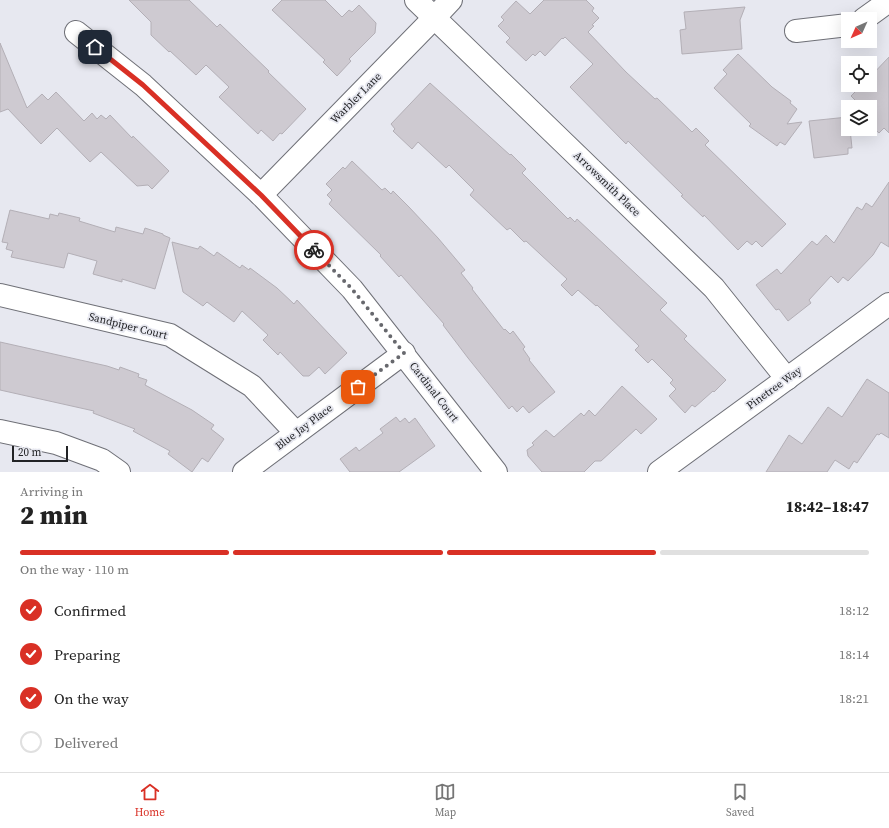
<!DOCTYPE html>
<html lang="en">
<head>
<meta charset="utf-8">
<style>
	:root { --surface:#fff; --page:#f6f6f6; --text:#222; --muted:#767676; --line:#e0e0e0; --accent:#d93025 }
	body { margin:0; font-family:"Source Serif 4",serif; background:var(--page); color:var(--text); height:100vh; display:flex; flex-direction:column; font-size:15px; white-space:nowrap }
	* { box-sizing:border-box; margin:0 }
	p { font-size:13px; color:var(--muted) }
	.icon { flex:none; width:22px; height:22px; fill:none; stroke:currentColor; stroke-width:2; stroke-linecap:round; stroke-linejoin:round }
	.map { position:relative; height:472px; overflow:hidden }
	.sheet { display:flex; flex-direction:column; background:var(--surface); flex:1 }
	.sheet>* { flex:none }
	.needle { width:26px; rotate:225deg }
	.controls { position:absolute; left:841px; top:12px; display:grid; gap:8px }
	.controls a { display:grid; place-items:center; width:36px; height:36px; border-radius:0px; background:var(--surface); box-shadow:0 4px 16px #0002; font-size:20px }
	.scale { position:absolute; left:12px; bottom:10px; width:56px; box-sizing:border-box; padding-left:4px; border:2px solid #222326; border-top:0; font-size:11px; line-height:14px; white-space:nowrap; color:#222326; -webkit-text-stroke:3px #e7e8f0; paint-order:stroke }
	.pin { position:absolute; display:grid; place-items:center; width:34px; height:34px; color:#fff; margin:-17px; border-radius:8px; box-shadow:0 2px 6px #0006 }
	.courier { position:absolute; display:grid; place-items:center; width:40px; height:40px; margin:-20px; border:3px solid #d93025; border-radius:50%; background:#fff; color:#222; box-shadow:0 1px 5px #0007 }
	.headline em { font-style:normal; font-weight:800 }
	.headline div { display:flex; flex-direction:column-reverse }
	.headline { display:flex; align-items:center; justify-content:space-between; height:68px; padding:0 20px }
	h1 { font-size:26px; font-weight:800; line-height:30px }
	.bar { display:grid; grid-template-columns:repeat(4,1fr); gap:6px 4px; align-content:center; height:48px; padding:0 20px }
	.bar i { height:5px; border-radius:3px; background:var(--line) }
	.bar .current { background:var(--accent) }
	.bar p { grid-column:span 4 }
	ol { padding:0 20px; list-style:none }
	li { display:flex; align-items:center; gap:12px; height:44px }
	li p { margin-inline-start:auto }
	li .icon { padding:4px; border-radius:50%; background:var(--accent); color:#fff; stroke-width:4 }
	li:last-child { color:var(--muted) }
	li i { width:22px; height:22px; border:2px solid var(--line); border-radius:50% }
	.tab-bar { display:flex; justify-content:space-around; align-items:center; height:56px; border-top:1px solid var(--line); background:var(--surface); font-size:11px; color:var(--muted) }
	.tab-bar a { display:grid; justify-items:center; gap:2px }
	.tab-bar .current { color:var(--accent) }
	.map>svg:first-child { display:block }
	.building { fill:#cecad1; stroke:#b3afb6 }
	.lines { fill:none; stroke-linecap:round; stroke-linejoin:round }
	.minor-casing { stroke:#6f7077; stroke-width:24 }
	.tertiary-casing { stroke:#6f7077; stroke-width:24 }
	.minor { stroke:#fff; stroke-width:22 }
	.tertiary { stroke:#fff; stroke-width:22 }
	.done { stroke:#67686d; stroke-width:4; stroke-dasharray:0 7.2 }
	.route { stroke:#d93025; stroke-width:5 }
	.labels { text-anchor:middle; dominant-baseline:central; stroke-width:3.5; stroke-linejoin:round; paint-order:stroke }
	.street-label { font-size:11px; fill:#222326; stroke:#e7e8f0 }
</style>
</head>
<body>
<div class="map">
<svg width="889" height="472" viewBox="0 0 889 472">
	<rect width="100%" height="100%" fill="#e7e8f0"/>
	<!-- building -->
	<g class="building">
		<path d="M 129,0 L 189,0 L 217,27 L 220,24 L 269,71 L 268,72 L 306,109 L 282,134 L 280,133 L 273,141 L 261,130 L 258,134 L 219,97 L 229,87 L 206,65 L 196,75 L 170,51 L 169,52 L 151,35 L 151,22 Z"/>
		<path d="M 282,0 L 325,0 L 342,17 L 349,10 L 352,12 L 359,5 L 376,23 L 375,33 L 349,59 L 351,61 L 337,76 L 323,62 L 325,60 L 272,10 Z"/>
		<path d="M 544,0 L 586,0 L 594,8 L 592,11 L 599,18 L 592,25 L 594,26 L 588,32 L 626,72 L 655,99 L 657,98 L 692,132 L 696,128 L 709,141 L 705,145 L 786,224 L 762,247 L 756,241 L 752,245 L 747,241 L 738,250 L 704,215 L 703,217 L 681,196 L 683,195 L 628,141 L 626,144 L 570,87 L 593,64 L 565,37 L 563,39 L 562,38 L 545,56 L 540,51 L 535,56 L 533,54 L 526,61 L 506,42 L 510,38 L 498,26 L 504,20 L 501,17 L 516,1 L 530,14 Z"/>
		<path d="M 745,7 L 740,20 L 742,49 L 682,54 L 680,30 L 686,29 L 684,12 Z"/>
		<path d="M 0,43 L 27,108 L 42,94 L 48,100 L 56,92 L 84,121 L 92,113 L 97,119 L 101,115 L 106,119 L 110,115 L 132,138 L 133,136 L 169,171 L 152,189 L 148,185 L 137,186 L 101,152 L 90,162 L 57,128 L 41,144 L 8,109 L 0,112 Z"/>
		<path d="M 738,54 L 772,87 L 791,101 L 790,103 L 797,109 L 787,124 L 802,122 L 785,145 L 780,142 L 777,146 L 749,126 L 751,124 L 714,88 L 727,74 L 723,70 Z"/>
		<path d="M 889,57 L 889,133 L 884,128 L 879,133 L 870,125 L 870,107 L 862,107 L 851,96 L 862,85 L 870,85 L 870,77 Z"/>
		<path d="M 430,83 L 510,155 L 511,154 L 526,169 L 522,173 L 568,219 L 570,217 L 575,222 L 577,219 L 667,303 L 660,310 L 687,336 L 684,339 L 726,380 L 714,392 L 713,391 L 695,407 L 692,405 L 685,413 L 669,396 L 676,389 L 670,383 L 673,380 L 652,359 L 648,363 L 635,350 L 639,346 L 597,305 L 596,306 L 578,290 L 572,296 L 561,285 L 567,279 L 526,241 L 524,242 L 510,228 L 507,230 L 470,195 L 474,190 L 449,165 L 446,168 L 418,142 L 412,149 L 393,131 L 395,129 L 391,124 Z"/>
		<path d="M 848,117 L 848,129 L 850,129 L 852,148 L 848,148 L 848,154 L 814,158 L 809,121 Z"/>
		<path d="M 352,161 L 382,190 L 385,188 L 391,194 L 393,191 L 409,207 L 438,238 L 465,270 L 461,273 L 473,288 L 472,289 L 504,330 L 505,329 L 510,334 L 513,331 L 525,347 L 523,349 L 530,359 L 529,360 L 555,392 L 529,413 L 523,406 L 517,412 L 512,406 L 509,409 L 468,358 L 443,325 L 444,324 L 401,275 L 399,277 L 380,256 L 381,255 L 329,204 L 332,200 L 327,195 L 332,190 L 326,184 L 343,167 L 345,169 Z"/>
		<path d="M 889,182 L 889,247 L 881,242 L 873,255 L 848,281 L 843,277 L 838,283 L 831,276 L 809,300 L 811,303 L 788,321 L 779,309 L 776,310 L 756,285 L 777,269 L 781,274 L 812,241 L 817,245 L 826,235 L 834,243 L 857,207 L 862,210 L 866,203 L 872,207 Z"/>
		<path d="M 10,210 L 49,219 L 50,214 L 58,216 L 59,213 L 80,218 L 79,221 L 115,232 L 116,227 L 143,234 L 145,228 L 163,234 L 163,235 L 170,238 L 155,289 L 122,279 L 122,282 L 93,274 L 97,261 L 68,253 L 64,268 L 11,257 L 13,251 L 6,249 L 8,243 L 2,242 Z"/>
		<path d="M 172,242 L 198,249 L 200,246 L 214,256 L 217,252 L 240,268 L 242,265 L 249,270 L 250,268 L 277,288 L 294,304 L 297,300 L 347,353 L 325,374 L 319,367 L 309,376 L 303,376 L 280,352 L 278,355 L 263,340 L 268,335 L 242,311 L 234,322 L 207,302 L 203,306 L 183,292 Z"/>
		<path d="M 0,342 L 107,366 L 119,370 L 120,367 L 139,374 L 138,377 L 147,380 L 145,385 L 192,410 L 214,425 L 211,429 L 224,439 L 208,462 L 202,458 L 192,472 L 168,454 L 170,451 L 133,431 L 135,429 L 93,413 L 94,411 L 0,390 Z"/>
		<path d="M 867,379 L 889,393 L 889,438 L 881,433 L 879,435 L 877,434 L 857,463 L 854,461 L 849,469 L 835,460 L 827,472 L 766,472 L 789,435 L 802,444 L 828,407 L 842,417 Z"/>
		<path d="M 622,386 L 657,419 L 641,434 L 636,429 L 601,461 L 595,461 L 584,472 L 542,472 L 528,456 L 527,450 L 534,445 L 532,443 L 546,430 L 554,437 L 581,413 L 584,416 L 589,410 L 595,416 Z"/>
		<path d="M 396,417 L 400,422 L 405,418 L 409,423 L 415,418 L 435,446 L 399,472 L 350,472 L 340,459 L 356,447 L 359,451 L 383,433 L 380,429 Z"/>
	</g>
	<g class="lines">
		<!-- minor casing -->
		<g class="minor-casing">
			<g id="minor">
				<path d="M 416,0 L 714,288 L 787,379"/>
				<path d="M 864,19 L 889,1"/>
				<path d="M 796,31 L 848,25"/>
				<path d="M 76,32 L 143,85 L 261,195 L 352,289 L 496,472"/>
				<path d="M 261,195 L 434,18 L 451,0"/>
				<path d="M 0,295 L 170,335 L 252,386 L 296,433"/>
				<path d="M 0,431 L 56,443 L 102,460 L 119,472"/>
				<path d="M 244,472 L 404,353"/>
			</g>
		</g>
		<!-- tertiary casing -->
		<g class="tertiary-casing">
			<path id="tertiary" d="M 659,472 L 889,304"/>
		</g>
		<!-- minor -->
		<use href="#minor" class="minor"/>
		<!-- tertiary -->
		<use href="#tertiary" class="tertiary"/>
	</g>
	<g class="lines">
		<!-- done -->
		<path class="done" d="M 314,250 L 352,289 L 404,353 L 358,387"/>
		<!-- route -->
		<path class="route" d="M 95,47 L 143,85 L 261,195 L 314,250"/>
	</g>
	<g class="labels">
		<!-- street labels -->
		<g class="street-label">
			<text transform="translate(356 98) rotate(-45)">Warbler Lane</text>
			<text transform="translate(607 184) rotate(44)">Arrowsmith Place</text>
			<text transform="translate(128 326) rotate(14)">Sandpiper Court</text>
			<text transform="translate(774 388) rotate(-36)">Pinetree Way</text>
			<text transform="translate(434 392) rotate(52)">Cardinal Court</text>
			<text transform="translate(304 427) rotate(-37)">Blue Jay Place</text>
		</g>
	</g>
</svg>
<div class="controls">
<a><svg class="needle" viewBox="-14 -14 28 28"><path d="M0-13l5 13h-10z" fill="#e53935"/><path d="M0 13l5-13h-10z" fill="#767676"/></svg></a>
<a><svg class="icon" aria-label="locate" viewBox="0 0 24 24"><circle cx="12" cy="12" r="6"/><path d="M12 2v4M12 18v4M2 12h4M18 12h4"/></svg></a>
<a><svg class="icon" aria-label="layers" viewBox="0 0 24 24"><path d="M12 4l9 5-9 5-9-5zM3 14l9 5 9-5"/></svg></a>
</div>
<div class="scale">20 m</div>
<div class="pin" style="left:358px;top:387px;background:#ea580c"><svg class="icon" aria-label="bag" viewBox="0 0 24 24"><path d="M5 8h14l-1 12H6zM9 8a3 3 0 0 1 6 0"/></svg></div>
<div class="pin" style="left:95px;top:47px;background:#1f2937"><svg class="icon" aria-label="home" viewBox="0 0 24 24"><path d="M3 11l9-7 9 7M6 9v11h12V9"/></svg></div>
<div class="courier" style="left:314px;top:250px"><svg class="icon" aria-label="bike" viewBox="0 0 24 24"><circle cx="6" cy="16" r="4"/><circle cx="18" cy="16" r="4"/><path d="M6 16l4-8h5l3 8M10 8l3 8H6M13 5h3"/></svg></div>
</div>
<section class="sheet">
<div class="headline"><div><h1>2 min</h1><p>Arriving in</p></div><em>18:42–18:47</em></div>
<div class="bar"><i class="current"></i><i class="current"></i><i class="current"></i><i></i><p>On the way · 110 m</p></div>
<ol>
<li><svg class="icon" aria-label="check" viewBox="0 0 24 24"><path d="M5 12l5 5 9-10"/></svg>Confirmed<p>18:12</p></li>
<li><svg class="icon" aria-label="check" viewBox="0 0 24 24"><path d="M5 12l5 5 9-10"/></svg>Preparing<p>18:14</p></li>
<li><svg class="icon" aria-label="check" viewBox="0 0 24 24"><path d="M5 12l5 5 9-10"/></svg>On the way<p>18:21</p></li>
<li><i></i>Delivered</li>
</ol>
</section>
<nav class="tab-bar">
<a class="current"><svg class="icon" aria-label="home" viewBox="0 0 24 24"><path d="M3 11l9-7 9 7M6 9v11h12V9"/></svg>Home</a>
<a><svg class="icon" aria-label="map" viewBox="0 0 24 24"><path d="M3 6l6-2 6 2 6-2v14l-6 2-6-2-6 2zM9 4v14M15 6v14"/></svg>Map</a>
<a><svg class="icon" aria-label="saved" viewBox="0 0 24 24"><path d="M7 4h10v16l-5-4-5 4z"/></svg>Saved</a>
</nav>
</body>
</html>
